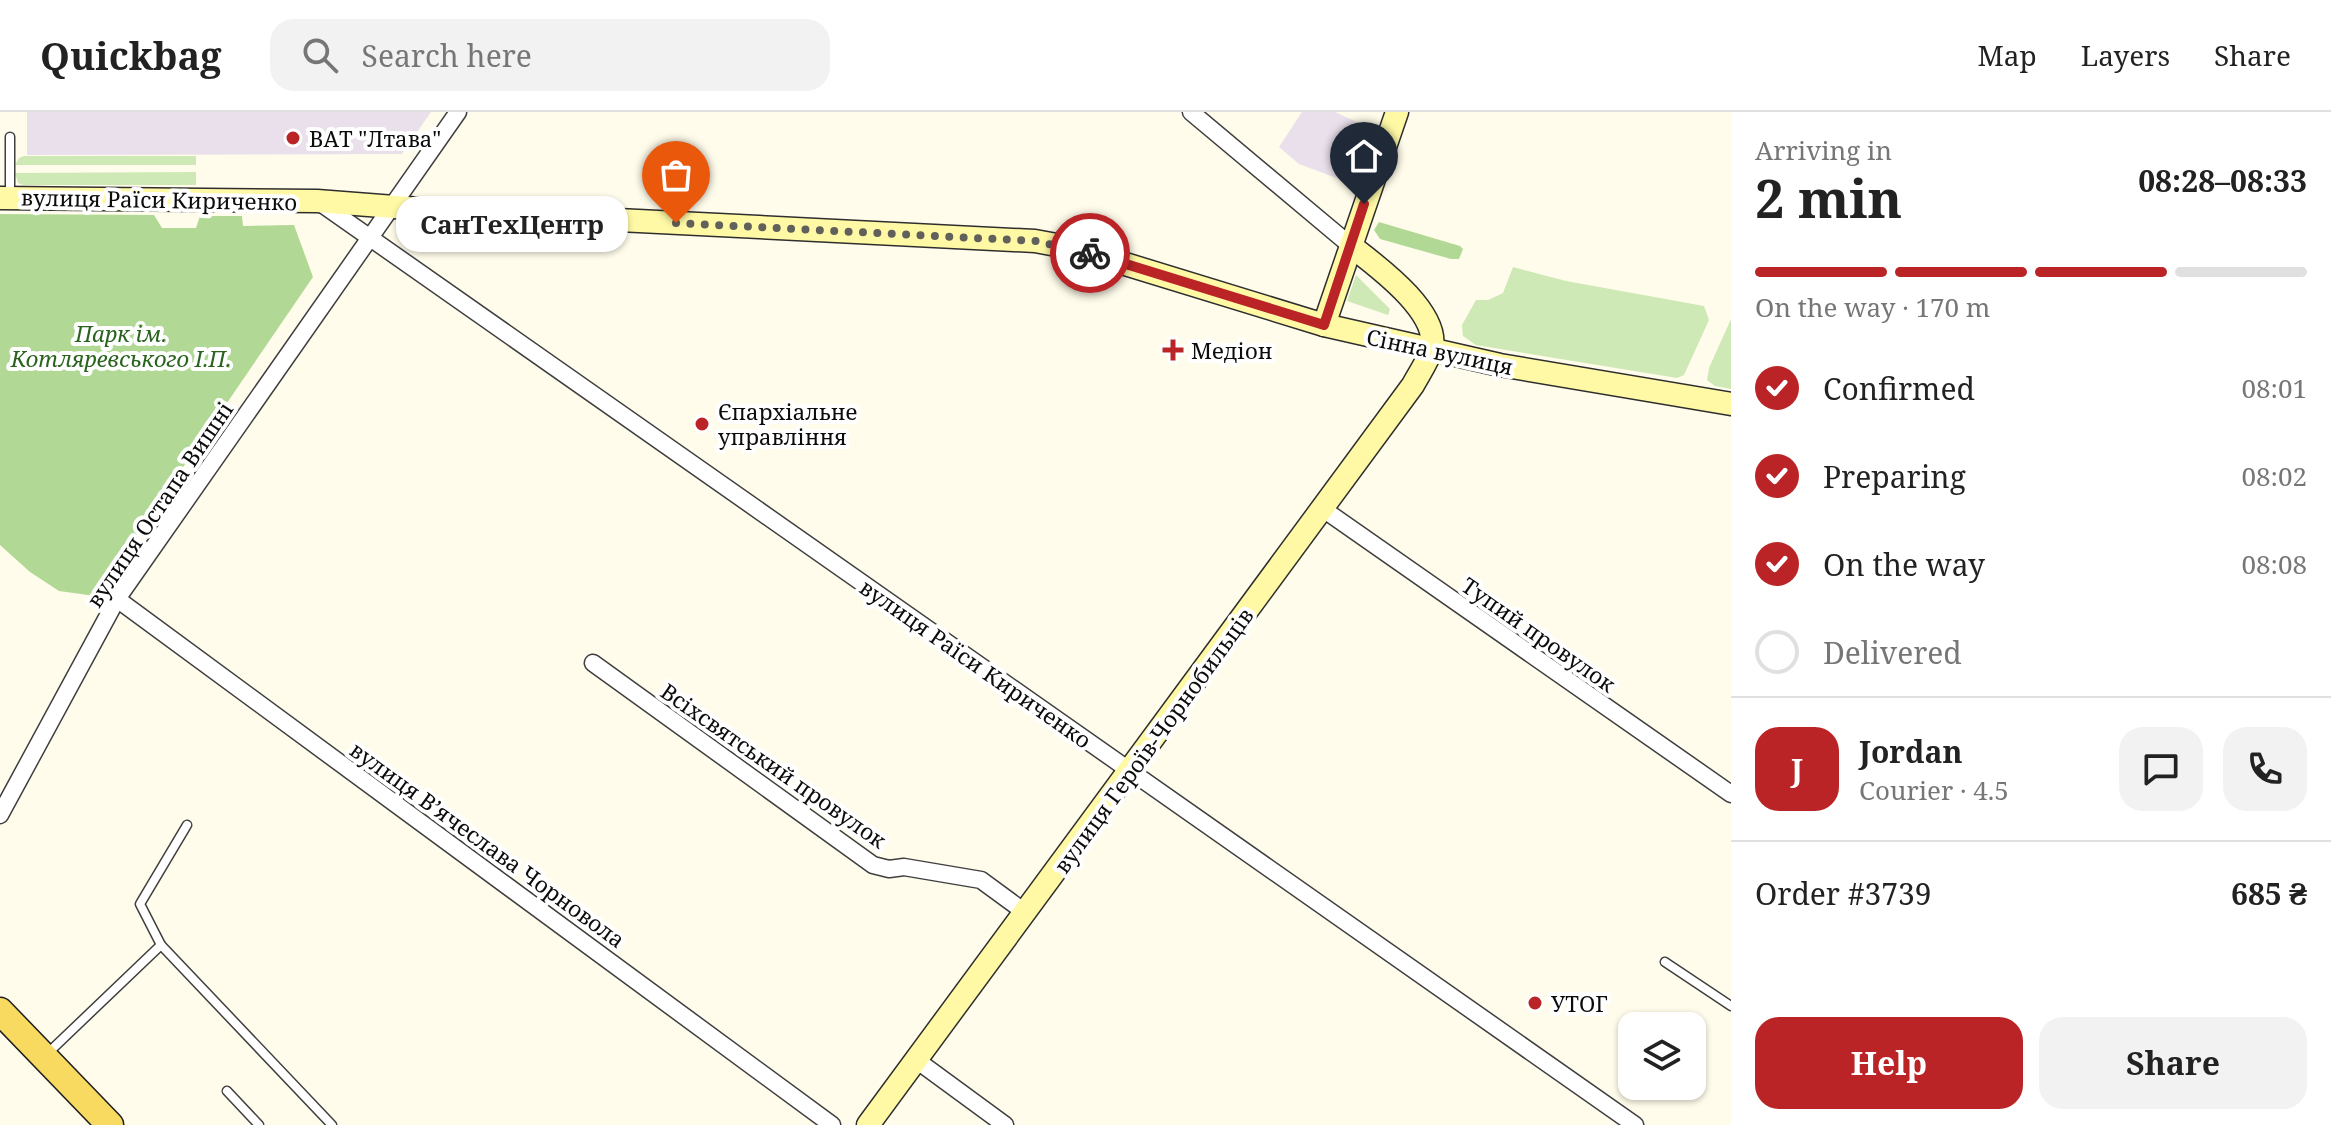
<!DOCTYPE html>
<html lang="en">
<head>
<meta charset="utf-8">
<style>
	:root { --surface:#fff; --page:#f2f2f2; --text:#222; --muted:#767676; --line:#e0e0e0; --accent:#bb2426 }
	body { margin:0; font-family:"Noto Serif",serif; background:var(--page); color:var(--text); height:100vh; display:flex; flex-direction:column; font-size:30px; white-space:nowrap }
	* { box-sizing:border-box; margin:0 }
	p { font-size:26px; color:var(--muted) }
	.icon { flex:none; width:44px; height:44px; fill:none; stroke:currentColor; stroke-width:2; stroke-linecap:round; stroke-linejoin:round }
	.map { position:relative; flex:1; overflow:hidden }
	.details { display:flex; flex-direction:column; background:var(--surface); width:600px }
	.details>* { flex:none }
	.controls { position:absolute; left:1618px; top:900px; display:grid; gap:16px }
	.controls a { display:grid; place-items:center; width:88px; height:88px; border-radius:16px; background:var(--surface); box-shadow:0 2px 6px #0004; font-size:40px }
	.pin { position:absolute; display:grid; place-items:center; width:68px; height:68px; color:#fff; margin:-82px -34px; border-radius:50% 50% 50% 0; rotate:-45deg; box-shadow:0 0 8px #0007 }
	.pin .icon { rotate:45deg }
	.courier { position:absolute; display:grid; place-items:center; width:80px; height:80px; margin:-40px; border:6px solid #bb2426; border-radius:50%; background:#fff; color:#222; box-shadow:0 2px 10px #0007 }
	.bubble { position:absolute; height:56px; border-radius:24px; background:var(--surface); box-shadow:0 2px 6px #0004; font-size:26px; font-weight:700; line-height:56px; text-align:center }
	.head em { font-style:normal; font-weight:700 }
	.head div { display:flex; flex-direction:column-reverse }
	.head { display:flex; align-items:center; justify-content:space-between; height:136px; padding:0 24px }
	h1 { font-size:52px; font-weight:700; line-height:60px }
	.bar { display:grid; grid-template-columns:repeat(4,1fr); gap:12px 8px; align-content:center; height:96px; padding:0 24px }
	.bar i { height:10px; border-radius:6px; background:var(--line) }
	.bar .selected { background:var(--accent) }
	.bar p { grid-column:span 4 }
	.line { display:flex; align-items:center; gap:20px; padding:0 24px; border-top:2px solid var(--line) }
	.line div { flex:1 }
	.round { display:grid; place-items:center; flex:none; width:84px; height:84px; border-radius:24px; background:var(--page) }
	ol { padding:0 24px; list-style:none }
	li { display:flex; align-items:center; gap:24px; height:88px }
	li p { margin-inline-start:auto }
	li .icon { padding:8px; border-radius:50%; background:var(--accent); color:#fff; stroke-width:4 }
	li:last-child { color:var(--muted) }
	li i { width:44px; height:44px; border:4px solid var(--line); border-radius:50% }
	.button { display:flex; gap:16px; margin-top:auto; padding:16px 24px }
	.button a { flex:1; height:92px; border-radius:24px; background:var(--accent); color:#fff; font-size:32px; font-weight:700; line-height:92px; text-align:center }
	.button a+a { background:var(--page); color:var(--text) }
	header { display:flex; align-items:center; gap:48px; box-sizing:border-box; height:112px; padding:0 40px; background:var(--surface); border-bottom:2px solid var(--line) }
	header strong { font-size:38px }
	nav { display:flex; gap:44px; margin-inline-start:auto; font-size:28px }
	.search { width:560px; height:72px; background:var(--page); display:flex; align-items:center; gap:20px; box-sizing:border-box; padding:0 28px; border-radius:24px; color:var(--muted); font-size:30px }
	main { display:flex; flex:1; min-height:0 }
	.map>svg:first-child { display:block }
	.industrial { fill:#eae0eb }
	.green { fill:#cee9b5 }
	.forest { fill:#b1d995 }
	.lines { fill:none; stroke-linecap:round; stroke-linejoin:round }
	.lane-casing { stroke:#3f3f3f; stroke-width:11 }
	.street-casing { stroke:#3f3f3f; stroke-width:19 }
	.secondary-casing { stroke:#2e2e2e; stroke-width:25 }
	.primary-casing { stroke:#1d1d1d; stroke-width:29 }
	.lane { stroke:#fff; stroke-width:8 }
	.street { stroke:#fff; stroke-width:16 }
	.secondary { stroke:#fff9a6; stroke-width:22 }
	.primary { stroke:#f8da61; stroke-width:26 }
	.done { stroke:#61605a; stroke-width:8; stroke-dasharray:0 14.4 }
	.route { stroke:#bb2426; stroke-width:10 }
	.poi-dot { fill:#bb2426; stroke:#fff; stroke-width:3 }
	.labels { text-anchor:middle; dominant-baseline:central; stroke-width:8; stroke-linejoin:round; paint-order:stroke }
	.poi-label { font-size:22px; fill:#0c0c0c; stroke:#fff; text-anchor:start }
	.street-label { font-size:22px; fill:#0c0c0c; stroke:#fff }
	.park-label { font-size:22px; font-style:italic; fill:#29631d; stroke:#fff }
</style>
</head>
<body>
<header>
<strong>Quickbag</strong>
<div class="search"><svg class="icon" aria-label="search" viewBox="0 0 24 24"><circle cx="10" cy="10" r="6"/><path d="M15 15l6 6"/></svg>Search here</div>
<nav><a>Map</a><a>Layers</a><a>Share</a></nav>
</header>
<main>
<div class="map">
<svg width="1731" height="1013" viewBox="0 0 1731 1013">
	<rect width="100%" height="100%" fill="#fffceb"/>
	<!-- industrial -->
	<g class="industrial">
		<path d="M 27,0 L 431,0 L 402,42 L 27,43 Z"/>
		<path d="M 1302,0 L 1335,0 L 1361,12 L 1339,67 L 1299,52 L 1279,35 Z"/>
	</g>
	<!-- green -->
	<g class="green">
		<path d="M 24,44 L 196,44 L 196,53 L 15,53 L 19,46 Z"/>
		<path d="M 196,60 L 196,73 L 23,73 L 18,71 L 15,61 Z"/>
		<path d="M 1513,155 L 1566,169 L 1704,194 L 1709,208 L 1684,263 L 1677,266 L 1476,233 L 1463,224 L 1462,213 L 1476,188 L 1488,188 L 1503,181 Z"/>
		<path d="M 1356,163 L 1390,197 L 1388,203 L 1347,189 Z"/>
		<path d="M 1731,207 L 1731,277 L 1715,274 L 1707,268 L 1709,256 Z"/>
	</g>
	<!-- forest -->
	<g class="forest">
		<path d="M 0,102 L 154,103 L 162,116 L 196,116 L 200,104 L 242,104 L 243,114 L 294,113 L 313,165 L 95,484 L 59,479 L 30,460 L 0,433 Z"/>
		<path d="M 1379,110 L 1460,134 L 1463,137 L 1459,147 L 1451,147 L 1380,127 L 1374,118 Z"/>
	</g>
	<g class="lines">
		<!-- lane casing -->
		<g class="lane-casing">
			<g id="lane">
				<path d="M 10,25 L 10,85"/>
				<path d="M 161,833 L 140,792 L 187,713"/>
				<path d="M 1665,850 L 1731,894"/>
				<path d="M 48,941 L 161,833 L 332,1013"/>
				<path d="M 227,979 L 259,1013"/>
			</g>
		</g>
		<!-- street casing -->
		<g class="street-casing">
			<g id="street">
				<path d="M 1191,0 L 1351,134"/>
				<path d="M 319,90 L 1635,1013"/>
				<path d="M 1323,397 L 1731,682"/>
				<path d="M 117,487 L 832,1013"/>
				<path d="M 593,551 L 873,753 L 889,757 L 904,755 L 981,768 L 1026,801"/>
				<path d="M 0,703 L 117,487 L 458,0"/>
				<path d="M 915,947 L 1005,1013"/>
			</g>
		</g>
		<!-- secondary casing -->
		<g class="secondary-casing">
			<g id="secondary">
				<path d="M 0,86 L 317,89 L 459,100 L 1035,129 L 1073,136 L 1324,213 L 1500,253 L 1731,292"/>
				<path d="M 1324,213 L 1397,0"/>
				<path d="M 868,1013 L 1413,273 C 1419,262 1427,250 1431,239 C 1443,202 1377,154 1351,134"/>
			</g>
		</g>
		<!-- primary casing -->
		<g class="primary-casing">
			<path id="primary" d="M 0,899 L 110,1013"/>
		</g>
		<!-- lane -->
		<use href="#lane" class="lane"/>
		<!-- street -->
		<use href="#street" class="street"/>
		<!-- secondary -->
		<use href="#secondary" class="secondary"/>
		<!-- primary -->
		<use href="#primary" class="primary"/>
	</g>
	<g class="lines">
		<!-- done -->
		<path class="done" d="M 676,111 L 1035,129 L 1090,141"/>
		<!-- route -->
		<path class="route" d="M 1090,141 L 1324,213 L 1364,92"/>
	</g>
	<!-- markers -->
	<g class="poi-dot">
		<circle cx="293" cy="26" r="8"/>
		<path d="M1169 226h8v8h8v8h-8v8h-8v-8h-8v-8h8z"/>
		<circle cx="702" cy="312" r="8"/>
		<circle cx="1535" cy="891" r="8"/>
	</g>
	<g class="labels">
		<!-- poi labels -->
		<g class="poi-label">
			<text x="309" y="26">ВАТ "Лтава"</text>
			<text x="1191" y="238">Медіон</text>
			<text x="718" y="299">Єпархіальне<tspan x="718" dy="25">управління</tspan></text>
			<text x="1551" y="891">УТОГ</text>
		</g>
		<!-- street labels -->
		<g class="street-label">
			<text transform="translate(159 87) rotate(1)">вулиця Раїси Кириченко</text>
			<text transform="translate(1440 239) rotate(12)">Сінна вулиця</text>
			<text transform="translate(159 392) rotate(-56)">вулиця Остапа Вишні</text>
			<text transform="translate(1539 522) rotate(35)">Тупий провулок</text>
			<text transform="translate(976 551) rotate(35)">вулиця Раїси Кириченко</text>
			<text transform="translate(1153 628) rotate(-54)">вулиця Героїв-Чорнобильців</text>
			<text transform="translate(774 653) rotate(35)">Всіхсвятський провулок</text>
			<text transform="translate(488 732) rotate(36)">вулиця Вʼячеслава Чорновола</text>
		</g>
		<!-- park labels -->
		<g class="park-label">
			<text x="121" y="221">Парк ім.<tspan x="121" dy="25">Котляревського І.П.</tspan></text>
		</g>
	</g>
</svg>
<div class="controls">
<a><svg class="icon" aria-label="layers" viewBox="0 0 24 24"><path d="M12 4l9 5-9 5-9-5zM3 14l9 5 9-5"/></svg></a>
</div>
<div class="pin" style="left:676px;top:111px;background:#ea580c"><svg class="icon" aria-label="bag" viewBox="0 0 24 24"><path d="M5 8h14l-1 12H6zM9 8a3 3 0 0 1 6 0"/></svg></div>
<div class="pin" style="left:1364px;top:92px;background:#1f2937"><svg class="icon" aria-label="home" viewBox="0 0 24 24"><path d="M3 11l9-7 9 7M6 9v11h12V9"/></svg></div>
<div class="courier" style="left:1090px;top:141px"><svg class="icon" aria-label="bike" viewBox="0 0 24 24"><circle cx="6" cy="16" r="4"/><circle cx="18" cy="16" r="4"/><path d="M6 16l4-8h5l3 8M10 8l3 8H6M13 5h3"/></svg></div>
<div class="bubble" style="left:396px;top:84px;width:232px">СанТехЦентр</div>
</div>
<section class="details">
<div class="head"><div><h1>2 min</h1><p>Arriving in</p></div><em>08:28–08:33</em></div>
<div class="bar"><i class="selected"></i><i class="selected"></i><i class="selected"></i><i></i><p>On the way · 170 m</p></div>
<ol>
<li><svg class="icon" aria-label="check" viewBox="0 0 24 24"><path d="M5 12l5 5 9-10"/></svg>Confirmed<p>08:01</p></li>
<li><svg class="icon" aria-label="check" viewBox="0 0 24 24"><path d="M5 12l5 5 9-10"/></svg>Preparing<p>08:02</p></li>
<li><svg class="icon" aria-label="check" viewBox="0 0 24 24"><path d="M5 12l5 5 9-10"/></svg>On the way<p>08:08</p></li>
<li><i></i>Delivered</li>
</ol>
<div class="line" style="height:144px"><b class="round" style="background:var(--accent);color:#fff">J</b><div><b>Jordan</b><p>Courier · 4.5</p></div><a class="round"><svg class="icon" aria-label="chat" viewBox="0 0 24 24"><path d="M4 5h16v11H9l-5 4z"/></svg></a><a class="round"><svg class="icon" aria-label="phone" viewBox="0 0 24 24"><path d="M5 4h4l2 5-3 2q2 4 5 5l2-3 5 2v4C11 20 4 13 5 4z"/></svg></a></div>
<div class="line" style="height:104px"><div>Order #3739</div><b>685 ₴</b></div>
<div class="button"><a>Help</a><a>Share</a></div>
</section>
</main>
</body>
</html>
